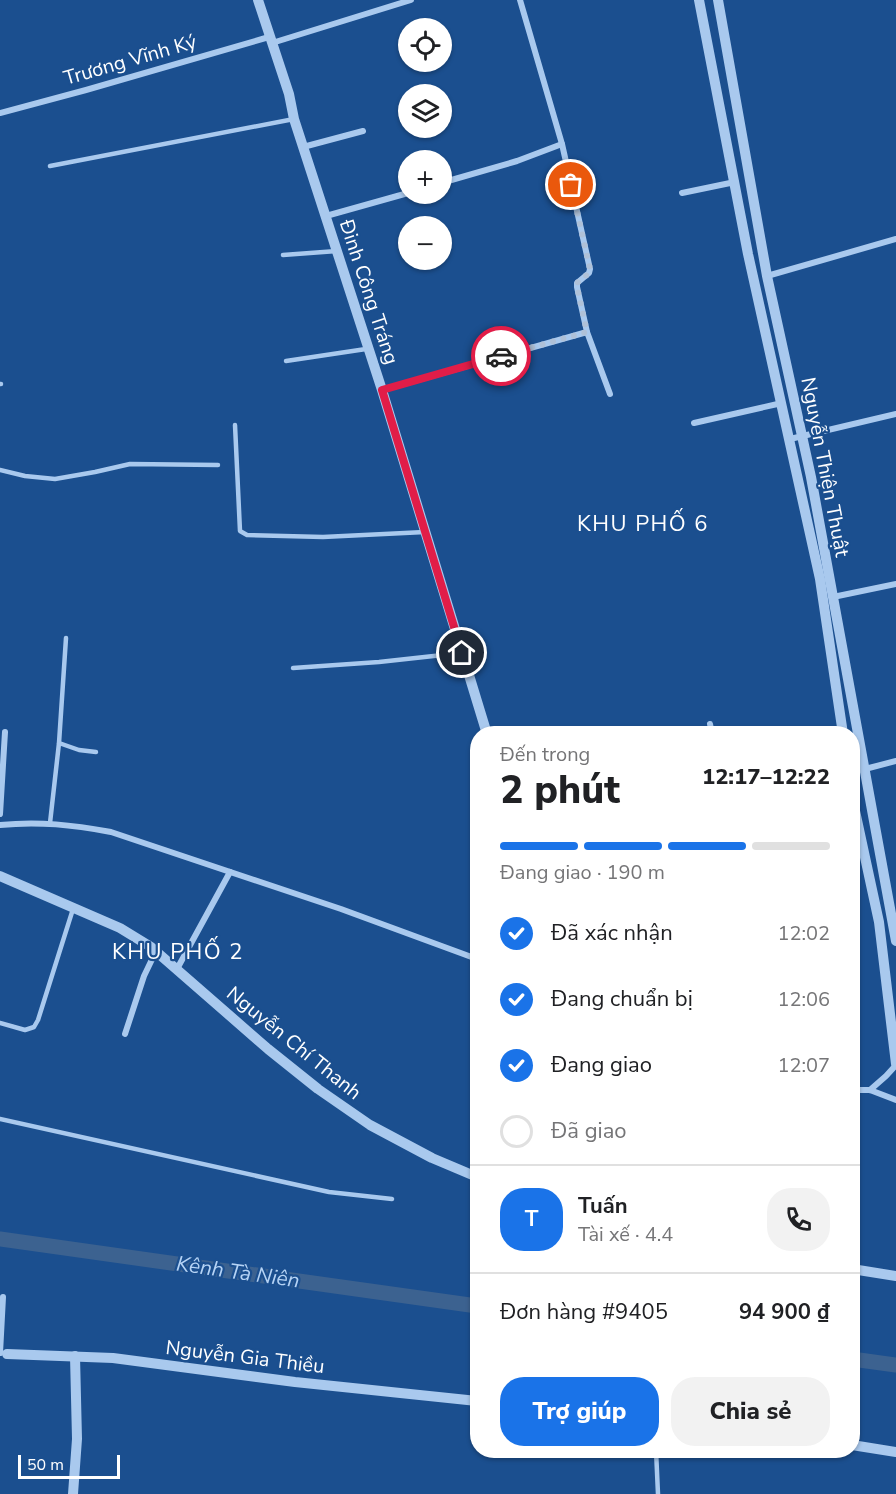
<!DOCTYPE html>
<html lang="vi">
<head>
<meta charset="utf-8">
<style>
	:root { --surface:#fff; --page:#f2f2f2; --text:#202124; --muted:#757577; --line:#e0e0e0; --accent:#1a73e8 }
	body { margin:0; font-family:"Nunito Sans",sans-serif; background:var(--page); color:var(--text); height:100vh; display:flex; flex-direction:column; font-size:22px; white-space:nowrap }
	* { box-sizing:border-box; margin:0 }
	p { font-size:20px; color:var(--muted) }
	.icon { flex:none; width:33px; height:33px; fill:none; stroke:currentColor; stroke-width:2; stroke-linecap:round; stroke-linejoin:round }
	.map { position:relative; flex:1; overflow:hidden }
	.drawer { position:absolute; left:470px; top:726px; width:390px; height:732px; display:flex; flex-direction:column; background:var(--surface); border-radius:24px; box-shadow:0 2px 4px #0004 }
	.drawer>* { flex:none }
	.tools { position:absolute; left:398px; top:18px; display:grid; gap:12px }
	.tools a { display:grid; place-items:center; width:54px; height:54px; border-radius:50%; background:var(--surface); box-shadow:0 2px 4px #0004; font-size:30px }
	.scale { position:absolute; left:18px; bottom:15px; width:102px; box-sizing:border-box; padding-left:6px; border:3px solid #fff; border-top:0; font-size:16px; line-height:21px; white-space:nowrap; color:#fff; -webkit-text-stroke:4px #1b4f8f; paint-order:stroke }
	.pin { position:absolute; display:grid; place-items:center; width:51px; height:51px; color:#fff; margin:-26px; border:3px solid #fff; border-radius:50%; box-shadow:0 2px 6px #0007 }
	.courier { position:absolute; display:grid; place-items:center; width:60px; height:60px; margin:-30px; border:4px solid #e11d48; border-radius:50%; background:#fff; color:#222; box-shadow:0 2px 8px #0007 }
	.headline em { font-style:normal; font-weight:800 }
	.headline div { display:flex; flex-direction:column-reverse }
	.headline { display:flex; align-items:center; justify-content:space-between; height:102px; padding:0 30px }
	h1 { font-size:39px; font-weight:800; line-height:45px }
	.bar { display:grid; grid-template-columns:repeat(4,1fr); gap:9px 6px; align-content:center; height:72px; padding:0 30px }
	.bar i { height:8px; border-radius:4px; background:var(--line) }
	.bar .selected { background:var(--accent) }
	.bar p { grid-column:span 4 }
	.line { display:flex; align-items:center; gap:15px; padding:0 30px; border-top:2px solid var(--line) }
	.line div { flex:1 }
	.round { display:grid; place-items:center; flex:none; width:63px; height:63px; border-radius:24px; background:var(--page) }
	ol { padding:0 30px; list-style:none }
	li { display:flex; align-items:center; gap:18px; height:66px }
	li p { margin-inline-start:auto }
	li .icon { padding:6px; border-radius:50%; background:var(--accent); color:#fff; stroke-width:4 }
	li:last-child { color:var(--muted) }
	li i { width:33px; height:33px; border:3px solid var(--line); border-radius:50% }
	.primary-button { display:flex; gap:12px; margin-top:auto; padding:12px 30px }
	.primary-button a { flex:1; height:69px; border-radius:24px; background:var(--accent); color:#fff; font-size:24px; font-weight:800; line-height:69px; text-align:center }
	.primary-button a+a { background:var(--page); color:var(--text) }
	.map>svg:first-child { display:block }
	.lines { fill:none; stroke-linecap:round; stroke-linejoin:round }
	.canal { stroke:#3c6290; stroke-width:15 }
	.service { stroke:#a9c9ee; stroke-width:4.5 }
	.minor { stroke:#a9c9ee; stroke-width:6 }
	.tertiary { stroke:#a9c9ee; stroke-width:10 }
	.done { stroke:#afc1d8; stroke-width:6; stroke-dasharray:0 10.8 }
	.route { stroke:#e11d48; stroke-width:8 }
	.labels { text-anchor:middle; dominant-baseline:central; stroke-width:4.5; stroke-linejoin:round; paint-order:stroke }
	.street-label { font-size:20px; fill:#fff; stroke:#1b4f8f }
	.water-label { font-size:21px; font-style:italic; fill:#b5d3f5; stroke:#1b4f8f }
	.quarter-label { font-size:22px; letter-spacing:1.5px; fill:#fff; stroke:#1b4f8f }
</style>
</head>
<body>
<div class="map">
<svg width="896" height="1494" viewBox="0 0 896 1494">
	<rect width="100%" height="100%" fill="#1b4f8f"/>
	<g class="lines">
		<!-- canal -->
		<g class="canal">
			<path d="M 0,1239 L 477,1306"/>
			<path d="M 852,1359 L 896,1365"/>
		</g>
		<!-- service -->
		<g class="service">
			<path d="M 50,166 L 294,119"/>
			<path d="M 283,255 L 337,251"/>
			<path d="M 286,361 L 366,349"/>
			<path d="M 0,384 L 1,384"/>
			<path d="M 235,425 L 240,531 L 247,535 L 323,537 L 425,532"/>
			<path d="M 0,470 L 25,476 L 55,479 L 95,472 L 130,464 L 218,465"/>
			<path d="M 293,668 L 379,662 L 461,653"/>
			<path d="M 59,743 L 79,750 L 96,752"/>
			<path d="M 50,823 L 59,743 L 66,638"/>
			<path d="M 0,1023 L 25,1030 L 34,1027 L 38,1020 L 73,909"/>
			<path d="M 0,1119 L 329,1192 L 392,1199"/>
			<path d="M 656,1450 L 658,1494"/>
		</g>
		<!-- minor -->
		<g class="minor">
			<path d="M 272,43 L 411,0"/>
			<path d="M 0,113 L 86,90 L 269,37"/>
			<path d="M 303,147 L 363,131"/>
			<path d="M 441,183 L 517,161 L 562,144"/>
			<path d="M 682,193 L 735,182"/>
			<path d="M 326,216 L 408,193"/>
			<path d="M 767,276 L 896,239"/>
			<path d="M 587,332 L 610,394"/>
			<path d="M 382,390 L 587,332 L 577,287 L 577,283 L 589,273 L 590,269 L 562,144 L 520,0"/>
			<path d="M 694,423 L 782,403"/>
			<path d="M 790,439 L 896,414"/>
			<path d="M 833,597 L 896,584"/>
			<path d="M 710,724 L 712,734"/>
			<path d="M 865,769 L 896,761"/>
			<path d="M 0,814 L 5,732"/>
			<path d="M 0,825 C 39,821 73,825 111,832 L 341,909 L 477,959"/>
			<path d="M 177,969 L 230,872"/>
			<path d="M 125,1034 L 144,976 L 156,951"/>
			<path d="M 852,1090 L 870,1090 L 896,1100"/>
			<path d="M 870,1090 L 886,1076 L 896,1065"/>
			<path d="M 0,1353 L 3,1297"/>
		</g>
		<!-- tertiary -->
		<g class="tertiary">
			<path d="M 258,0 L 289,94 L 294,119 L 382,390 L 487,734"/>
			<path d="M 699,0 L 748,254 L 820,579 L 843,734"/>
			<path d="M 718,0 L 767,276 L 811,477 L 896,941"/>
			<path d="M 852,797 L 879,922 L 896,1064"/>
			<path d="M 0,876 L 120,928 L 151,947 L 268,1049 L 318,1089 L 370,1125 L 432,1158 L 477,1177"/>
			<path d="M 852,1269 L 896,1276"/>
			<path d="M 7,1354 L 113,1358 L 295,1382 L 477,1401"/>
			<path d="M 852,1445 L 896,1452"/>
			<path d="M 73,1494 L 77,1439 L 75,1356"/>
		</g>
	</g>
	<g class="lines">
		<!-- done -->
		<path class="done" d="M 501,356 L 587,332 L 577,287 L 577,283 L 589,273 L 590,269 L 571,185"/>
		<!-- route -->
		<path class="route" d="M 462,653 L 382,390 L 501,356"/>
	</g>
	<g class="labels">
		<!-- street labels -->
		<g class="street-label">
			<text transform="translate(130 60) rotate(-16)">Trương Vĩnh Ký</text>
			<text transform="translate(369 292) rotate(72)">Đinh Công Tráng</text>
			<text transform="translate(825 467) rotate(79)">Nguyễn Thiện Thuật</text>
			<text transform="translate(294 1043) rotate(39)">Nguyễn Chí Thanh</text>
			<text transform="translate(245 1357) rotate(7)">Nguyễn Gia Thiều</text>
		</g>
		<!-- water labels -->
		<g class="water-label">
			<text transform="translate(238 1272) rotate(8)">Kênh Tà Niên</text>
		</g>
		<!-- quarter labels -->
		<g class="quarter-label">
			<text x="643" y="524">KHU PHỐ 6</text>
			<text x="178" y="952">KHU PHỐ 2</text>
		</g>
	</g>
</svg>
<div class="tools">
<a><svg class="icon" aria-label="locate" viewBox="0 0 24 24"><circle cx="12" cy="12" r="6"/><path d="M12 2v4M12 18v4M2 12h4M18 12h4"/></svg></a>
<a><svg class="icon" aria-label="layers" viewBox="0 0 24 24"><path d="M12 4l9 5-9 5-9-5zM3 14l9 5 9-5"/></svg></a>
<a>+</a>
<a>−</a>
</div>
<div class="scale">50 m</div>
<div class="pin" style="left:571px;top:185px;background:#ea580c"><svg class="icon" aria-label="bag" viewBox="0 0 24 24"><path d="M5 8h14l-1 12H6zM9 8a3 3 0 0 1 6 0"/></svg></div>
<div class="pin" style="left:462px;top:653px;background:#1f2937"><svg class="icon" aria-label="home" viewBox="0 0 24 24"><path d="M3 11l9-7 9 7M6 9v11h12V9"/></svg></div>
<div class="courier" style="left:501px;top:356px"><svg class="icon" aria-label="car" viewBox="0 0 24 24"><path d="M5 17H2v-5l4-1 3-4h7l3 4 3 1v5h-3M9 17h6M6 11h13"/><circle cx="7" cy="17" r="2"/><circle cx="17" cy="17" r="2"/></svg></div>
<section class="drawer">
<div class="headline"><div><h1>2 phút</h1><p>Đến trong</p></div><em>12:17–12:22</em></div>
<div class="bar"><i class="selected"></i><i class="selected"></i><i class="selected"></i><i></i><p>Đang giao · 190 m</p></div>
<ol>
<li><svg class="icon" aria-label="check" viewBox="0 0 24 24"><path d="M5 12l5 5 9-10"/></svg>Đã xác nhận<p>12:02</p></li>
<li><svg class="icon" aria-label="check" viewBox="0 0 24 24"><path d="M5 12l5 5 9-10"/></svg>Đang chuẩn bị<p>12:06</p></li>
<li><svg class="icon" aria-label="check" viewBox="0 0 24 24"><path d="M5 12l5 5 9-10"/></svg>Đang giao<p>12:07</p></li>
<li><i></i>Đã giao</li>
</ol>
<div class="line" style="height:108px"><b class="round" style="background:var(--accent);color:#fff">T</b><div><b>Tuấn</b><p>Tài xế · 4.4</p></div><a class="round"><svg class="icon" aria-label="phone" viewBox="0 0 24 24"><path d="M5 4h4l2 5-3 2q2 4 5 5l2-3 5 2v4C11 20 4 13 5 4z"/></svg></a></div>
<div class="line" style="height:78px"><div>Đơn hàng #9405</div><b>94 900 ₫</b></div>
<div class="primary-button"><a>Trợ giúp</a><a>Chia sẻ</a></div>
</section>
</div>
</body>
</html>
